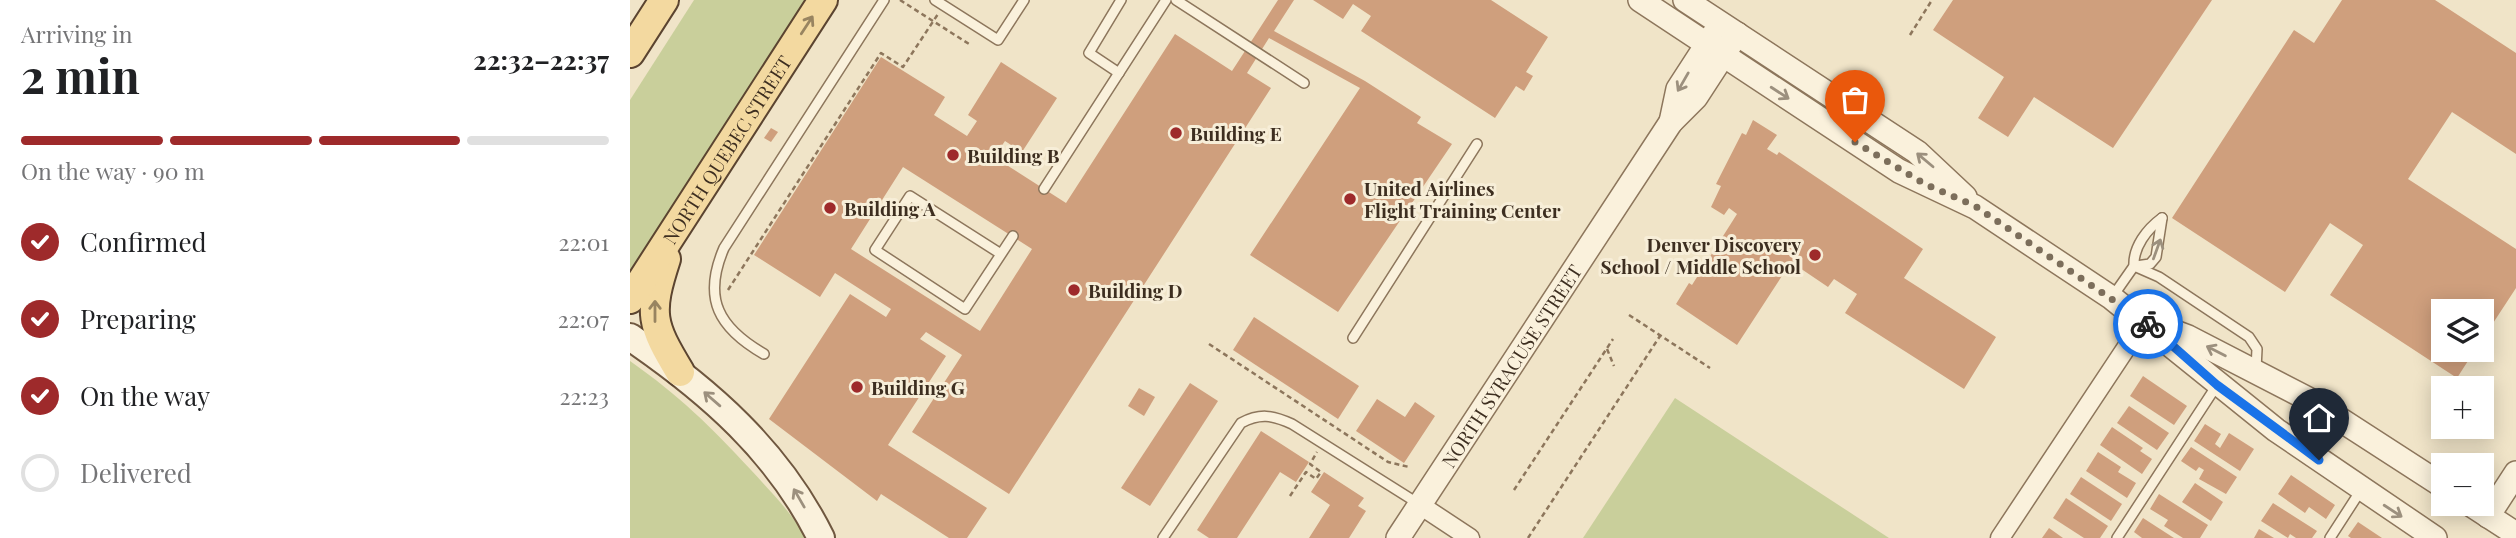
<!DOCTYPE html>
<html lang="en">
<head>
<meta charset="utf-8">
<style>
	:root { --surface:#fff; --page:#f6f6f6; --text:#202124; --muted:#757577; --line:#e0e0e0; --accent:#9e2a2b }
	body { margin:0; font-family:"Playfair Display",serif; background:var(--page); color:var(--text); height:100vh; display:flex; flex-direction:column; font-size:26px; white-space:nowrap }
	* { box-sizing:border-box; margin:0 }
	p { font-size:23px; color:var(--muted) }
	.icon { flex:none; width:38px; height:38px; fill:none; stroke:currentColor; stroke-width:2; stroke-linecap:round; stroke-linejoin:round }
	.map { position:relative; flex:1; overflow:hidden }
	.sheet { display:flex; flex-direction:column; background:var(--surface); width:630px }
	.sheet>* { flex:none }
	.buttons { position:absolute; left:1801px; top:299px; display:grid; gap:14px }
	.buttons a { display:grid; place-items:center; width:63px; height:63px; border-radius:0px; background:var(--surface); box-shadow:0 4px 18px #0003; font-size:35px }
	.pin { position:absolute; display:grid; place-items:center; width:60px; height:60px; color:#fff; margin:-72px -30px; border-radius:50% 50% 50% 0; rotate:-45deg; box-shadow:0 0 7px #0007 }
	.pin .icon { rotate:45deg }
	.courier { position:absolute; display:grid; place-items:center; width:70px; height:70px; margin:-35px; border:5px solid #1a73e8; border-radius:50%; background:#fff; color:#222; box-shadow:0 2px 9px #0007 }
	.overview em { font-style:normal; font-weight:700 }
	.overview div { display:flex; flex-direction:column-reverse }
	.overview { display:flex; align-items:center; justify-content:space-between; height:119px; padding:0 21px }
	h1 { font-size:46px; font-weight:700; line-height:52px }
	.bar { display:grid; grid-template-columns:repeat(4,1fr); gap:10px 7px; align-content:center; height:84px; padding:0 21px }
	.bar i { height:9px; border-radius:5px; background:var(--line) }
	.bar .selected { background:var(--accent) }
	.bar p { grid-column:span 4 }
	ol { padding:0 21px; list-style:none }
	li { display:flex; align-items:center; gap:21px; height:77px }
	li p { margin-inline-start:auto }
	li .icon { padding:7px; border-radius:50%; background:var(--accent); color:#fff; stroke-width:4 }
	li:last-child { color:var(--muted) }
	li i { width:38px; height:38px; border:4px solid var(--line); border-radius:50% }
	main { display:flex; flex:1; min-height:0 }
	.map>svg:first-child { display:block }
	.green { fill:#c9cf9b }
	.building { fill:#cf9f7d; fill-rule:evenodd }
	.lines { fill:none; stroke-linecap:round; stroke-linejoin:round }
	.service-casing { stroke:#8d765c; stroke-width:12 }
	.minor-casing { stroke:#8d765c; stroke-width:21 }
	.tertiary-casing { stroke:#8d765c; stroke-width:26 }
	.secondary-casing { stroke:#6f573f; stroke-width:30 }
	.primary-casing { stroke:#5b4430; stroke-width:32 }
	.path { stroke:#8d765c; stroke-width:2.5; stroke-dasharray:5 3.5; stroke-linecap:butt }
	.service { stroke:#faf1dc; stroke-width:9 }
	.minor { stroke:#faf1dc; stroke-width:18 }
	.tertiary { stroke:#faf1dc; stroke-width:23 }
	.secondary { stroke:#faf1dc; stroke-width:26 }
	.primary { stroke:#f3d9a0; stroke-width:28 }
	.oneway { stroke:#988460 }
	.oneway2 { stroke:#9c907e }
	.done { stroke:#7c6e5b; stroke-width:7; stroke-dasharray:0 12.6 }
	.route { stroke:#1a73e8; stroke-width:9 }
	.poi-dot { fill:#9e2a2b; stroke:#f7eed8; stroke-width:2.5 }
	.labels { text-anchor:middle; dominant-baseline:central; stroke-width:6; stroke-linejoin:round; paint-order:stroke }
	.poi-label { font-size:19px; font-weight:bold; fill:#3d2e20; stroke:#f7eed8; text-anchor:start }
	.street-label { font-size:19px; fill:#3d2e20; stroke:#f7eed8 }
</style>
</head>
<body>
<main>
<section class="sheet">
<div class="overview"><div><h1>2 min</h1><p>Arriving in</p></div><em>22:32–22:37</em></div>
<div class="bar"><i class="selected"></i><i class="selected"></i><i class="selected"></i><i></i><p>On the way · 90 m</p></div>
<ol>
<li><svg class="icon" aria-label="check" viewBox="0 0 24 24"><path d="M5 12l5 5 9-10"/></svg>Confirmed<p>22:01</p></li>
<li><svg class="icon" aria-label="check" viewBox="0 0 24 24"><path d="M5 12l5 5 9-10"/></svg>Preparing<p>22:07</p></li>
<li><svg class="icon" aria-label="check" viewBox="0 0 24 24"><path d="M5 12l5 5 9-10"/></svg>On the way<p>22:23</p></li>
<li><i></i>Delivered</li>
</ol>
</section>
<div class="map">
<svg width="1886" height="538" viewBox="0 0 1886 538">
	<rect width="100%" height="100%" fill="#f0e4c8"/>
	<!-- green -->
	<g class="green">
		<path d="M 64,0 L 177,0 L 0,278 L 0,100 Z"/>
		<path d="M 0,361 C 51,397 79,425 121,470 C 141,492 161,512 176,538 L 0,538 Z"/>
		<path d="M 1045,398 L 1259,538 L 953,538 Z"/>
	</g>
	<!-- building -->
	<g class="building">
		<path d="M 648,0 L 664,0 L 644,31 L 735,81 L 791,117 L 787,123 L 822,144 L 708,312 L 620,255 L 730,88 L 639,38 L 617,73 L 641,88 L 379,494 L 282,432 L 332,355 L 296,332 L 290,339 L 316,356 L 258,445 L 357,508 L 337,538 L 319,538 L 251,494 L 247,501 L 139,419 L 220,294 L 256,317 L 261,309 L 205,273 L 190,297 L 124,255 L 251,57 L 315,97 L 304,115 L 337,136 L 347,121 L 338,115 L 371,62 L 427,98 L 392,152 L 375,141 L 364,157 L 436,203 L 545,34 L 602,71 ZM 273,167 L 402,249 L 350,331 L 221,249 Z"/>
		<path d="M 683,0 L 861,0 L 918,37 L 896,72 L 903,76 L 894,91 L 886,86 L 865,118 L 731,31 L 741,16 L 723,4 L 713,19 Z"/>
		<path d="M 1323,0 L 1582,0 L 1483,148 L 1404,97 L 1378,137 L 1348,118 L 1374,77 L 1303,30 Z"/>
		<path d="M 1712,0 L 1805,0 L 1886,53 L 1886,154 L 1822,112 L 1778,179 L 1886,249 L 1886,288 L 1852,340 L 1852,312 L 1813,312 L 1813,350 L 1845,350 L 1827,378 L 1700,295 L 1733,245 L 1700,223 L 1655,292 L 1542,218 L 1664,30 L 1684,43 Z"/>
		<path d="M 1123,120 L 1147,135 L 1137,149 L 1147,155 L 1149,152 L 1293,249 L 1274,278 L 1366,337 L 1334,389 L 1215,313 L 1227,294 L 1204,279 L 1198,287 L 1161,262 L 1107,345 L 1046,304 L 1059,283 L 1062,285 L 1107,214 L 1099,208 L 1094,215 L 1081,207 L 1091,186 L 1086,184 L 1112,133 L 1116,135 Z"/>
		<path d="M 141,128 L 148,132 L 141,142 L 134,138 Z"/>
		<path d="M 624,317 L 729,386 L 708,419 L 603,350 Z"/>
		<path d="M 1513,376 L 1557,406 L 1544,425 L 1500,396 Z"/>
		<path d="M 560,383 L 588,401 L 520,506 L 491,488 Z"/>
		<path d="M 509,388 L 525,397 L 514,416 L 498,406 Z"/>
		<path d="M 747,399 L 775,417 L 785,402 L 805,416 L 774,463 L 726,431 Z"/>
		<path d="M 1499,406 L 1539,433 L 1527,450 L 1487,423 Z"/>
		<path d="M 1575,424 L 1591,434 L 1585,444 L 1590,448 L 1599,433 L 1624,449 L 1610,471 L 1564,441 Z"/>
		<path d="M 1482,427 L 1513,448 L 1510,451 L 1522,459 L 1512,474 L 1470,445 Z"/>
		<path d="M 631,431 L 679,462 L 666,482 L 650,472 L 607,538 L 579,538 L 567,530 Z"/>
		<path d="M 1561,447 L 1607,477 L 1596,494 L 1569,479 L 1574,470 L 1569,467 L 1566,471 L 1551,461 Z"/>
		<path d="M 1468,452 L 1491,467 L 1488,472 L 1506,483 L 1497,498 L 1456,471 Z"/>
		<path d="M 694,472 L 734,498 L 728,506 L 736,511 L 719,538 L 679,538 L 700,505 L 681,492 Z"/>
		<path d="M 1661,475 L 1705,505 L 1696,519 L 1679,507 L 1675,513 L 1648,494 Z"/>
		<path d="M 1451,477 L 1492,504 L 1481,521 L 1440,494 Z"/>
		<path d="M 1565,483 L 1593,502 L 1581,521 L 1552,502 Z"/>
		<path d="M 1529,494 L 1578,525 L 1570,538 L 1553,538 L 1534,526 L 1538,520 L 1520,509 Z"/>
		<path d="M 1436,498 L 1478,526 L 1470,538 L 1454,538 L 1423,518 Z"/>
		<path d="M 1643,503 L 1687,531 L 1682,538 L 1666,538 L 1660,534 L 1658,538 L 1631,521 Z"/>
		<path d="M 1513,518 L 1544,538 L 1512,538 L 1504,532 Z"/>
		<path d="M 1728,522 L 1752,538 L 1721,538 L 1718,536 Z"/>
		<path d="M 1419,528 L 1433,538 L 1412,538 Z"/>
		<path d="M 1629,529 L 1644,538 L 1624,538 Z"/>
	</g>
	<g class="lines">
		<!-- service casing -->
		<g class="service-casing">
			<g id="service">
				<path d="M 305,0 L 368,40 L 394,0"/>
				<path d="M 546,0 L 674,83"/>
				<path d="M 489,73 L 459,53 L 491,0"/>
				<path d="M 414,189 L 536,0"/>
				<path d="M 371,254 L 280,196 L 245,250 L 335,309 L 383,236"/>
				<path d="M 1504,266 L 1529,277 L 1619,337 L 1627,349 L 1626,369"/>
				<path d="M 1506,266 L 1520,264 L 1526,257 L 1532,218"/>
				<path d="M 1483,296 L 1504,266 C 1503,247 1517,229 1532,218"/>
				<path d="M 723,338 L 847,144"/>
				<path d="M 134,354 C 89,328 72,299 94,248 L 254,0"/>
				<path d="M 533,538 L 611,423 C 630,413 642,415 662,424 L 789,504"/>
				<path d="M 1487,538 L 1587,385"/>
				<path d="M 1700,538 L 1731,490"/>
			</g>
		</g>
		<!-- minor casing -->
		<g class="minor-casing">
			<g id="minor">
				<path d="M 790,505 L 840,538"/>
				<path d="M 1370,538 L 1514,321"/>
			</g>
		</g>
		<!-- tertiary casing -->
		<g class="tertiary-casing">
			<g id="tertiary">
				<path d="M 1010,0 L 1269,171 L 1345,207 L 1482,298 L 1646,430 L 1805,538"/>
				<path d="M 1055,0 L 1287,152 L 1335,197"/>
				<path d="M 1041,122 L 1048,89 L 1083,35"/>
				<path d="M 1521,323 L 1558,337 L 1680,400 L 1813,486"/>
				<path d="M 1840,504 L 1886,534"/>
				<path d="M 1858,516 L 1886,473"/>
				<path id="s1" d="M 768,538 L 1041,122 L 1066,97 L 1107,34"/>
			</g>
		</g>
		<!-- secondary casing -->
		<g class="secondary-casing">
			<path id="secondary" d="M 0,337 C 79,391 148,451 191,538"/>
		</g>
		<!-- primary casing -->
		<g class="primary-casing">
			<g id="primary">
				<path d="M 0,53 L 34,0"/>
				<path d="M 36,259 C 18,314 21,324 50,372"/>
				<path id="s2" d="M 0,299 L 193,0"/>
			</g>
		</g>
		<!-- path -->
		<g class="path">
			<path d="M 270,0 L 339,44"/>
			<path d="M 1280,35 L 1302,0"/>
			<path d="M 98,290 L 251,53 L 273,67 L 308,14"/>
			<path d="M 999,315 L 1080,368"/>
			<path d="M 579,344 L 758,462 L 779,467"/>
			<path d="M 977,349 L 984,366"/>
			<path d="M 884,490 L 983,339"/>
			<path d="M 660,496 L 676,472 L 686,479 L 691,472 L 680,464 L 687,452"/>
			<path d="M 898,538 L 1030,336"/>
		</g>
		<!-- service -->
		<use href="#service" class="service"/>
		<!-- minor -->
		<use href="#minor" class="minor"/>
		<!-- tertiary -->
		<use href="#tertiary" class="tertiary"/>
		<!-- secondary -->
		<use href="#secondary" class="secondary"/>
		<!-- primary -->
		<use href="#primary" class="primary"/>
	</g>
	<!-- one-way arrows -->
	<defs><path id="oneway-shaft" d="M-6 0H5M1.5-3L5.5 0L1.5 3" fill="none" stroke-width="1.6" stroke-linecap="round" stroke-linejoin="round" transform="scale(1.75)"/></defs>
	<g class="oneway">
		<use href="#oneway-shaft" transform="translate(177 25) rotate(-57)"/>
		<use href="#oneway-shaft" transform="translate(25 311) rotate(-90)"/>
	</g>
	<g class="oneway2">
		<use href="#oneway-shaft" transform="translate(1053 82) rotate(120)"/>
		<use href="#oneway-shaft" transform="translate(1150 93) rotate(33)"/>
		<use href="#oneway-shaft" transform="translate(1295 160) rotate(-140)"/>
		<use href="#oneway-shaft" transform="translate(1527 249) rotate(-70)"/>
		<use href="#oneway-shaft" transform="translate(1586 351) rotate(-153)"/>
		<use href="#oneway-shaft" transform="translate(82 399) rotate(-139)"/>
		<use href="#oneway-shaft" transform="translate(169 498) rotate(-120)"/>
		<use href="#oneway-shaft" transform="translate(1763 511) rotate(33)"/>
	</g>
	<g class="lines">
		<!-- done -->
		<path class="done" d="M 1225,142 L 1295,184 L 1345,206 L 1518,324"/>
		<!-- route -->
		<path class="route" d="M 1518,324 L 1587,385 L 1689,460"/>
	</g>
	<!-- markers -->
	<g class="poi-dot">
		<circle cx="546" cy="133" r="7"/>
		<circle cx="323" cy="155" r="7"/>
		<circle cx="720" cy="199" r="7"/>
		<circle cx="200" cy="208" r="7"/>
		<circle cx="1185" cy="255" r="7"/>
		<circle cx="444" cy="290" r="7"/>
		<circle cx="227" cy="387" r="7"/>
	</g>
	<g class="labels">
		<!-- poi labels -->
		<g class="poi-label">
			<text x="560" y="133">Building E</text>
			<text x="337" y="155">Building B</text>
			<text x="734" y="188">United Airlines<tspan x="734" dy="22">Flight Training Center</tspan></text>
			<text x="214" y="208">Building A</text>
			<text x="1171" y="244" text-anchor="end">Denver Discovery<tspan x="1171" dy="22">School / Middle School</tspan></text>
			<text x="458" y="290">Building D</text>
			<text x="241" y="387">Building G</text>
		</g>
		<!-- street labels -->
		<g class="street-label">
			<text stroke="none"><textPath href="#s2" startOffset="178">NORTH QUEBEC STREET</textPath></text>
			<text stroke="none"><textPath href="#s1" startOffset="206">NORTH SYRACUSE STREET</textPath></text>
		</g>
	</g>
</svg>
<div class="buttons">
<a><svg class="icon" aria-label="layers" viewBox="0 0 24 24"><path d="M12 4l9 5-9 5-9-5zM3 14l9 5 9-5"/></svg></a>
<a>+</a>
<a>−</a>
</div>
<div class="pin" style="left:1225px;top:142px;background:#ea580c"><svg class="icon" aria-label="bag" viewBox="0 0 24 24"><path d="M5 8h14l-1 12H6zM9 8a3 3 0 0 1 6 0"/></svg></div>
<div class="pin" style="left:1689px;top:460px;background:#1f2937"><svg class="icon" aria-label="home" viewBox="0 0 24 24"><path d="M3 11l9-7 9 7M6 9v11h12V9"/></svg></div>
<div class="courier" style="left:1518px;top:324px"><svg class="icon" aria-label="bike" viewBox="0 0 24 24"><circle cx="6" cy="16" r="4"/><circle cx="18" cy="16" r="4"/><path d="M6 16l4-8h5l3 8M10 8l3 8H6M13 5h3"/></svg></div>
</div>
</main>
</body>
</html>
